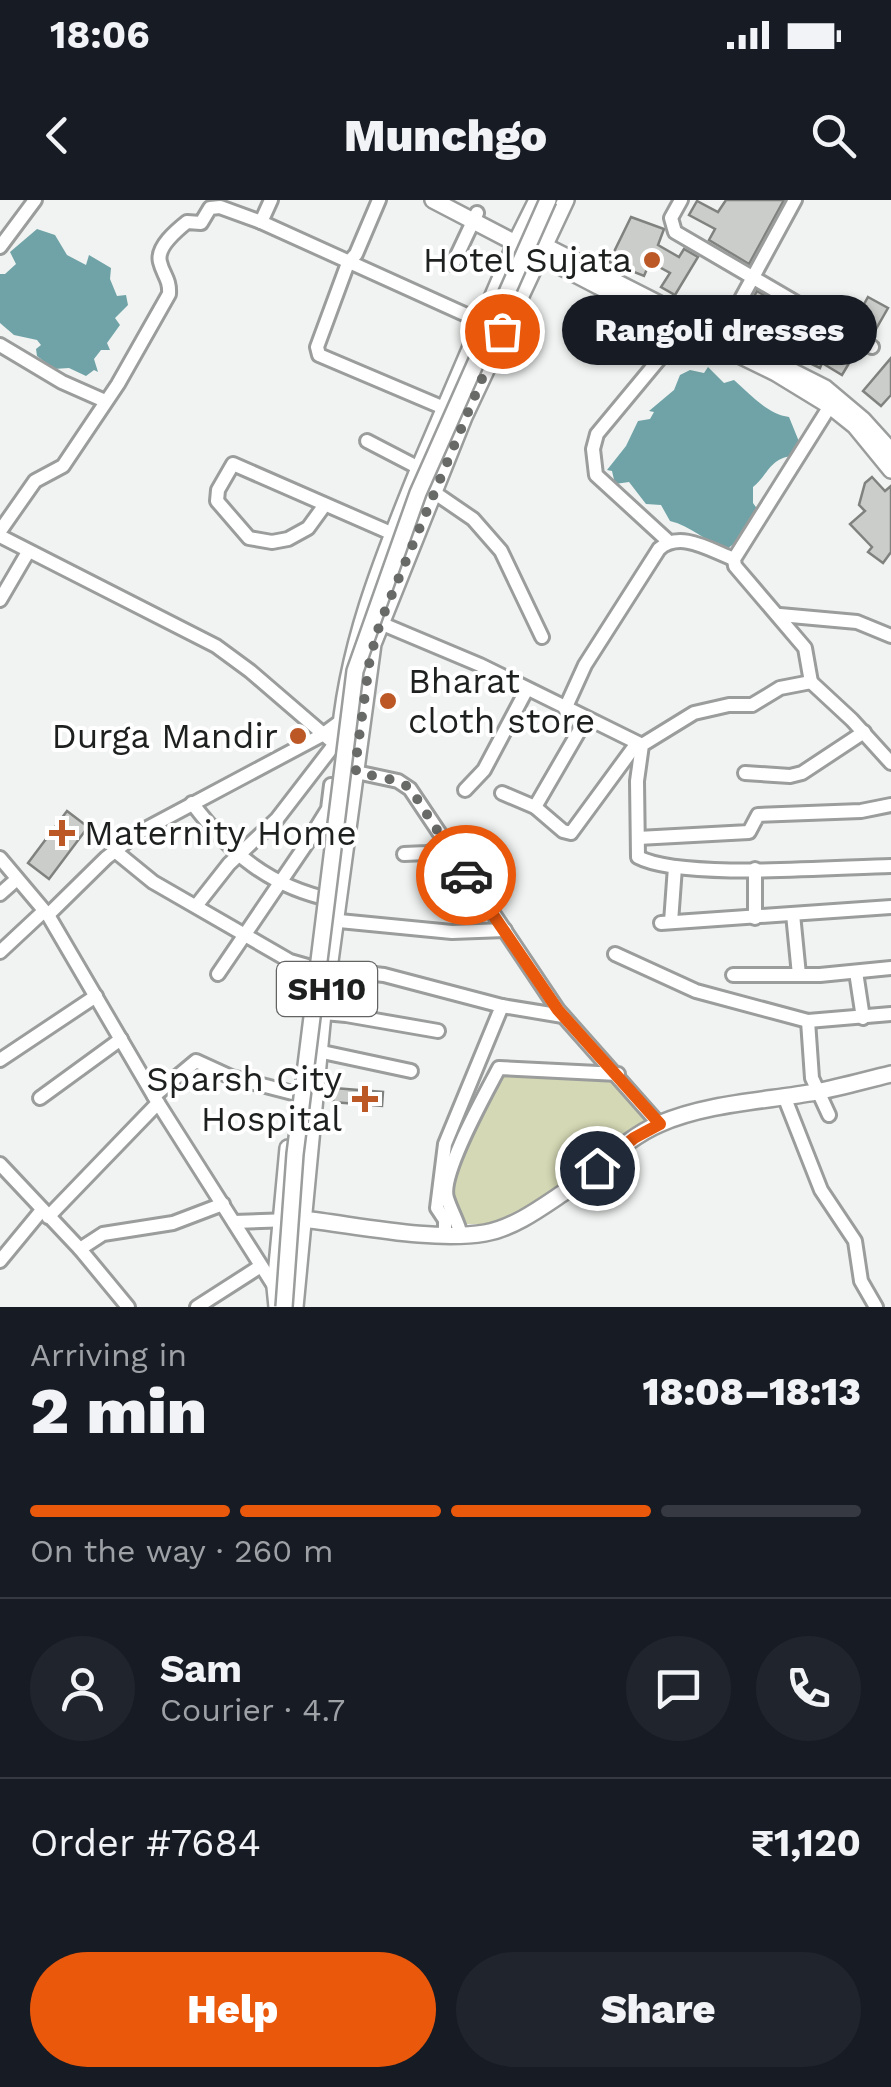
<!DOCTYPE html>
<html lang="en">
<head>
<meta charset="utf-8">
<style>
	:root { --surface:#171b24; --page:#20242c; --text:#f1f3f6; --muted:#9ea1a6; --line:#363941; --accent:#ea580c }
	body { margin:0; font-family:"Work Sans",sans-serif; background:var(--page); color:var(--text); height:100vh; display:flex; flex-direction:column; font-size:38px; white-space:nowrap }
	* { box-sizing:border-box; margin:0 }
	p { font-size:32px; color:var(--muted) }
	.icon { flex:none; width:55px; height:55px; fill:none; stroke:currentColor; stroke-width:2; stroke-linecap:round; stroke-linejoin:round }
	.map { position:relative; height:1107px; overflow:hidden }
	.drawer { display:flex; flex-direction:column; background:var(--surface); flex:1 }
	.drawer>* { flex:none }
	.pin { position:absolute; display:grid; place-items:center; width:85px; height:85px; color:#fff; margin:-42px; border:5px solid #fff; border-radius:50%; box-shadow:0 2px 10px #0007 }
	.courier { position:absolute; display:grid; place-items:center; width:100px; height:100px; margin:-50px; border:8px solid #ea580c; border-radius:50%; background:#fff; color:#222; box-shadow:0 2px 12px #0007 }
	.bubble { position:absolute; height:70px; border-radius:35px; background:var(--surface); box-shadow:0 2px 8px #0004; font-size:32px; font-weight:800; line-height:70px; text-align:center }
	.summary em { font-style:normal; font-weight:800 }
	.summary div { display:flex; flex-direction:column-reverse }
	.summary { display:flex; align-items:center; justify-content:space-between; height:170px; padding:0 30px }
	h1 { font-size:65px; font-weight:800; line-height:75px }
	.bar { display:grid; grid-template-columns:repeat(4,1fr); gap:15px 10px; align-content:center; height:120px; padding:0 30px }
	.bar i { height:12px; border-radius:8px; background:var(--line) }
	.bar .on { background:var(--accent) }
	.bar p { grid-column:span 4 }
	.line { display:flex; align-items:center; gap:25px; padding:0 30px; border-top:2px solid var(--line) }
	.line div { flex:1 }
	.round { display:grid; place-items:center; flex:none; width:105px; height:105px; border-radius:52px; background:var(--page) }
	.action { display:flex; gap:20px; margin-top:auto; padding:20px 30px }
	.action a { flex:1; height:115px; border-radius:60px; background:var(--accent); color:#fff; font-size:40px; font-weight:800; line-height:115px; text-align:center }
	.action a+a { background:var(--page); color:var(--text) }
	.status { display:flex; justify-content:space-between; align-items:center; height:70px; padding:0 50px; background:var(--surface); direction:ltr }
	.status svg { height:28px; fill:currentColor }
	header { display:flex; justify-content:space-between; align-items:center; height:130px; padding:0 30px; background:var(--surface); font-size:45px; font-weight:800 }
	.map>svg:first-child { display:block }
	.green { fill:#d4d8b4 }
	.water { fill:#70a3a7 }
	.building { fill:#cbcdca; stroke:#80827f; stroke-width:2.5 }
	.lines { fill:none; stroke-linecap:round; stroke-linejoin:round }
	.minor-casing { stroke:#9a9d9b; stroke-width:18 }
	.major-casing { stroke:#9a9d9b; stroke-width:20 }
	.minor { stroke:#fff; stroke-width:12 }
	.major { stroke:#fff; stroke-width:15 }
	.major-bridge-casing { stroke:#9a9d9b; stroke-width:20; stroke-linecap:butt }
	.major-bridge { stroke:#fff; stroke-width:15 }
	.done { stroke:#686a68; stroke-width:10; stroke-dasharray:0 18 }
	.route { stroke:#ea580c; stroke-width:12 }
	.poi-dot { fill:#bc5825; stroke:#fff; stroke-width:4 }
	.labels { text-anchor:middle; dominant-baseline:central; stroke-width:8; stroke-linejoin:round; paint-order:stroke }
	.shield { fill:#fff; stroke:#626362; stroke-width:2.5 }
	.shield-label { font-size:32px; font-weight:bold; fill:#1e201f }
	.poi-label { font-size:35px; fill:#1e201f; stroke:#fff; text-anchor:end }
</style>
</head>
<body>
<div class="status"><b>18:06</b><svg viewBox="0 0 49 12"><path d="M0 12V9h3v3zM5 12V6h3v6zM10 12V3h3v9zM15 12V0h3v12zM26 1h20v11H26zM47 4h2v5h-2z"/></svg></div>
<header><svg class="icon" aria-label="back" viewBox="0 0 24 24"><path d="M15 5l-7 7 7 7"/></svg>Munchgo<svg class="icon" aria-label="search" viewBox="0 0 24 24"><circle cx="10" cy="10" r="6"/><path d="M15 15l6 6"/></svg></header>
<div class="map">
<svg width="891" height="1107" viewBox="0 0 891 1107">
	<rect width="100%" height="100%" fill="#f0f3f1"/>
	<!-- green -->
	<path class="green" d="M 501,874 L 616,881 L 651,921 L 503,1024 L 463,1024 L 452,994 L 457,971 Z"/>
	<!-- water -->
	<g class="water">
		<path d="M 37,29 L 55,35 L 67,55 L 86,65 L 89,55 L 111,68 L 110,79 L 117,96 L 126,95 L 128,105 L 115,118 L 120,125 L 107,143 L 110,150 L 101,150 L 94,159 L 98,172 L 94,170 L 86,176 L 69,168 L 54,169 L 37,156 L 36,149 L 41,145 L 37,140 L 14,135 L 0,123 L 0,74 L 5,74 L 16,64 L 10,52 Z"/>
		<path d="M 708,167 L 724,183 L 734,180 C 750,194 767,214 789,217 L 800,244 L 792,256 C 770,258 768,275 753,287 L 753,303 L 758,310 L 751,331 L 727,349 C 706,342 691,326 670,321 L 661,305 L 646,304 L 629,282 L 615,284 L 612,271 L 607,270 L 626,246 L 638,221 L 650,219 L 654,212 L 649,211 L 674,190 L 680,175 L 690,170 L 704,173 Z"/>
	</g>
	<!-- building -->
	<g class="building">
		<path d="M 726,0 L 784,0 L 749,64 L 709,40 L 715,29 L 689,15 L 697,1 L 718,12 Z"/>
		<path d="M 631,17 L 664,29 L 658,45 L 679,57 L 684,49 L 698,57 L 675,95 L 661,87 L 670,73 L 650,62 L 644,76 L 609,62 Z"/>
		<path d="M 757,91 L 782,106 L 762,143 L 736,129 Z"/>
		<path d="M 868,97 L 888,108 L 872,136 L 853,124 Z"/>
		<path d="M 800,117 L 857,150 L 842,175 L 822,163 L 820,168 L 782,150 Z"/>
		<path d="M 891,158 L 891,195 L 881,206 L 863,191 Z"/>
		<path d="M 872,277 L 885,291 L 891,286 L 891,352 L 883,363 L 868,352 L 872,347 L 850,324 L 865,311 L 859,305 L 865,283 Z"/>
		<path d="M 67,611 L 88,627 L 49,679 L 28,663 Z"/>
		<path d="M 334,888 L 383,892 L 382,906 L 333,902 Z"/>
	</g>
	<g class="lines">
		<!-- minor casing -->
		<g class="minor-casing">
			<g id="minor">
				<path d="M 379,0 L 356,54 L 348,63 L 317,147 L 319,155 L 444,208"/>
				<path d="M 681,0 L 671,18 L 675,32 L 872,147"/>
				<path d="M 261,22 L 271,0"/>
				<path d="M 0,47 L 35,0"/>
				<path d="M 453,64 L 477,13"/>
				<path d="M 722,134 L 795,0"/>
				<path d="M 0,145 L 62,182 L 105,201"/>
				<path d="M 367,241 L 419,268"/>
				<path d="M 435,293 L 473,319 L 501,351 L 542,437"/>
				<path d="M 324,306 L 308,328 L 288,339 L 272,342 L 249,338 L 217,301 L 218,290 L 233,264 L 400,337"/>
				<path d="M 0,331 L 35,281 L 63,266 L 118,184 L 169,94 C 170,79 163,75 160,62 C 156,47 177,30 187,22 L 201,23 L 210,8 L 220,7 L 261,22 L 482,122"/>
				<path d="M 0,336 L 216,446 L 250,471 L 343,551"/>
				<path d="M 668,341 L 596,275 L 593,249 L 597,234 L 685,128"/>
				<path d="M 0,400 L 28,352"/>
				<path d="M 780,415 L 857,422 L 891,436"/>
				<path d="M 373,420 L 480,465 L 642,545"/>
				<path d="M 811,482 L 805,448 L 735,366 L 734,359 L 830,206"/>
				<path d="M 565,509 L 585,465 L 659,349 C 680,330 710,350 734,359"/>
				<path d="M 891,563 L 852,520 L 811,482 L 780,488 L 752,505 L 729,505 L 694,513 L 642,545 L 637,581 L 638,657 C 681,680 836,667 891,666"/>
				<path d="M 356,572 L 398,581 L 410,589 L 558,810 L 659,924"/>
				<path d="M 745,573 L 790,576 L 802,573 L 864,532"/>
				<path d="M 465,590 L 484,570 L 527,489"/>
				<path d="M 502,593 L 535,607 L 563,631 L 571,633 L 637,543"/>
				<path d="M 192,603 C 230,653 269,687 333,700"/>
				<path d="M 535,607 L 586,519"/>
				<path d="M 638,638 L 749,632 L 758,615 L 861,611 L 891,605"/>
				<path d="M 115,651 L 153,682 L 290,761 L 311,767 L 384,775 L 502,806 L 445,944 L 437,1008 L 445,1020 L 445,1034"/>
				<path d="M 404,654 L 427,653 L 447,648"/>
				<path d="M 0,658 L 48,715 L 158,903 L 276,1089"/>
				<path d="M 755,669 L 755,718"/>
				<path d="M 0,694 L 17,679"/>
				<path d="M 196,706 L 229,664 L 277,619 L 334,545"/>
				<path d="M 793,714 L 799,775"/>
				<path d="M 48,715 L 106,658 L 138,633 L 322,535 L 345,518"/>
				<path d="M 329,720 L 452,732 L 505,730"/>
				<path d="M 671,722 L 675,667"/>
				<path d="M 661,723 L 891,707"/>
				<path d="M 0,752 L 44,711"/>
				<path d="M 615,754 L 696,791 L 808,821 L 891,814"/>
				<path d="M 856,772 L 863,818"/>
				<path d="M 218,774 L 307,643 L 328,609 L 331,585 L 346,586"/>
				<path d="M 733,775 L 820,775 L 891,768"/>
				<path d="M 502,806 L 563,816"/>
				<path d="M 313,812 L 346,815 L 438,831"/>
				<path d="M 808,821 L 812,878 L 829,915"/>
				<path d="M 313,850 L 411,871"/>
				<path d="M 0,860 L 96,796"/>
				<path d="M 154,896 L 196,861 L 231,877 L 312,898"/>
				<path d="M 784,896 L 821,990 L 855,1041 L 861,1081 L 876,1107"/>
				<path d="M 40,898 L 121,839"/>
				<path d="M 0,964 L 80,1049 L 128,1107"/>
				<path d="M 48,1017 L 158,903"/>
				<path d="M 234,1022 L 291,1020"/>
				<path d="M 461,1035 C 458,1022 451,1011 447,998 C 440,974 486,893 499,868 L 618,874"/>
				<path d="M 80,1049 L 103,1034 L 173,1023 L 223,1004"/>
				<path d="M 0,1061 L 42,1010"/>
				<path d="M 197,1107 L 261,1066"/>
			</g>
		</g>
		<!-- major casing -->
		<g class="major-casing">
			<g id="major">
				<path d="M 433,0 L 598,86 L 776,173 L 830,206 L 855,226 L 891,270"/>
				<path d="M 541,44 L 825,188 L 863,220 L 891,251"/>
				<path d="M 339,548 C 345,450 382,359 419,268 C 451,193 484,117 516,42 L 537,0"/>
				<path d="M 302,1019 C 356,1025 433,1042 485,1033 C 514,1028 542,1007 566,991 C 598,970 624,939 659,924 C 707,903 765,901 816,892 C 841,887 866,880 891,874"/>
				<path d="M 277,1107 L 275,1087 L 288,948"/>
				<path d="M 295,1107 L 323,813 L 373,444 L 464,217 L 566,0"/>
			</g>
		</g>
		<!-- minor -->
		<use href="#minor" class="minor"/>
		<!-- major -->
		<use href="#major" class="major"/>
		<!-- major-bridge casing -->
		<g class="major-bridge-casing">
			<path id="major-bridge" d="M 284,1107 L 295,954 L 355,471 L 418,293 L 548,0"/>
		</g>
		<!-- major-bridge -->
		<use href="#major-bridge" class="major-bridge"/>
	</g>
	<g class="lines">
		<!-- done -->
		<path class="done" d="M 466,675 L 410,588 L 398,581 L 356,572 L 356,560 L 370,458 L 380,423 L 502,131"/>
		<!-- route -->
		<path class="route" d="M 466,675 L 558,810 L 660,924 L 634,938 L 597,968"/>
	</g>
	<!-- markers -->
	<g class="poi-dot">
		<circle cx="652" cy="60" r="10"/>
		<circle cx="388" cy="501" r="10"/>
		<circle cx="298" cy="536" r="10"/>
		<path d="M57 618h10v10h10v10h-10v10h-10v-10h-10v-10h10z"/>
		<path d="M360 884h10v10h10v10h-10v10h-10v-10h-10v-10h10z"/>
	</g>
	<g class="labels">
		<!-- shield labels -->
		<rect class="shield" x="277" y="762" width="100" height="54" rx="8"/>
		<g class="shield-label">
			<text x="327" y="789">SH10</text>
		</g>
		<!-- poi labels -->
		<g class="poi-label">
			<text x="632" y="60">Hotel Sujata</text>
			<text x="408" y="481" text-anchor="start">Bharat<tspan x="408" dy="40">cloth store</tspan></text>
			<text x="278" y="536">Durga Mandir</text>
			<text x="84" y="633" text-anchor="start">Maternity Home</text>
			<text x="342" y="879">Sparsh City<tspan x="342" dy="40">Hospital</tspan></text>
		</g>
	</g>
</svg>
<div class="pin" style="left:502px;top:131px;background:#ea580c"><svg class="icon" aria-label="bag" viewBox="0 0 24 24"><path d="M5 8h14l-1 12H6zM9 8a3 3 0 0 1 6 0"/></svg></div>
<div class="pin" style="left:597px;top:968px;background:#1f2937"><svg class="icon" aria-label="home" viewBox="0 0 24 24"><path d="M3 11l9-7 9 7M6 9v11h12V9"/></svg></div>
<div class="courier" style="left:466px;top:675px"><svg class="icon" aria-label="car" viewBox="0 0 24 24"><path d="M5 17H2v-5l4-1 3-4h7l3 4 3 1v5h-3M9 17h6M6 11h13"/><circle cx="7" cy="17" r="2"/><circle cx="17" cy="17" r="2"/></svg></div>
<div class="bubble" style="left:562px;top:95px;width:315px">Rangoli dresses</div>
</div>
<section class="drawer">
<div class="summary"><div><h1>2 min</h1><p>Arriving in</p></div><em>18:08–18:13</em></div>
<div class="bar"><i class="on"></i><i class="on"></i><i class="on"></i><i></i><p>On the way · 260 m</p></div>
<div class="line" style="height:180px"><a class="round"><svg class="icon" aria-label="person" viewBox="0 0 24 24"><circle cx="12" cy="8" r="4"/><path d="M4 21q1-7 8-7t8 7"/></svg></a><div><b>Sam</b><p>Courier · 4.7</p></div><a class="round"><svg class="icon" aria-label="chat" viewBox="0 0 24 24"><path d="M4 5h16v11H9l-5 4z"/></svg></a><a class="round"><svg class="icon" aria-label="phone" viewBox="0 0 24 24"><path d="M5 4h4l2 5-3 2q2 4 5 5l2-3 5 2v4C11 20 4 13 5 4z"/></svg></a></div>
<div class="line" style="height:130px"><div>Order #7684</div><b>₹1,120</b></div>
<div class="action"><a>Help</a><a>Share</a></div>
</section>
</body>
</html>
